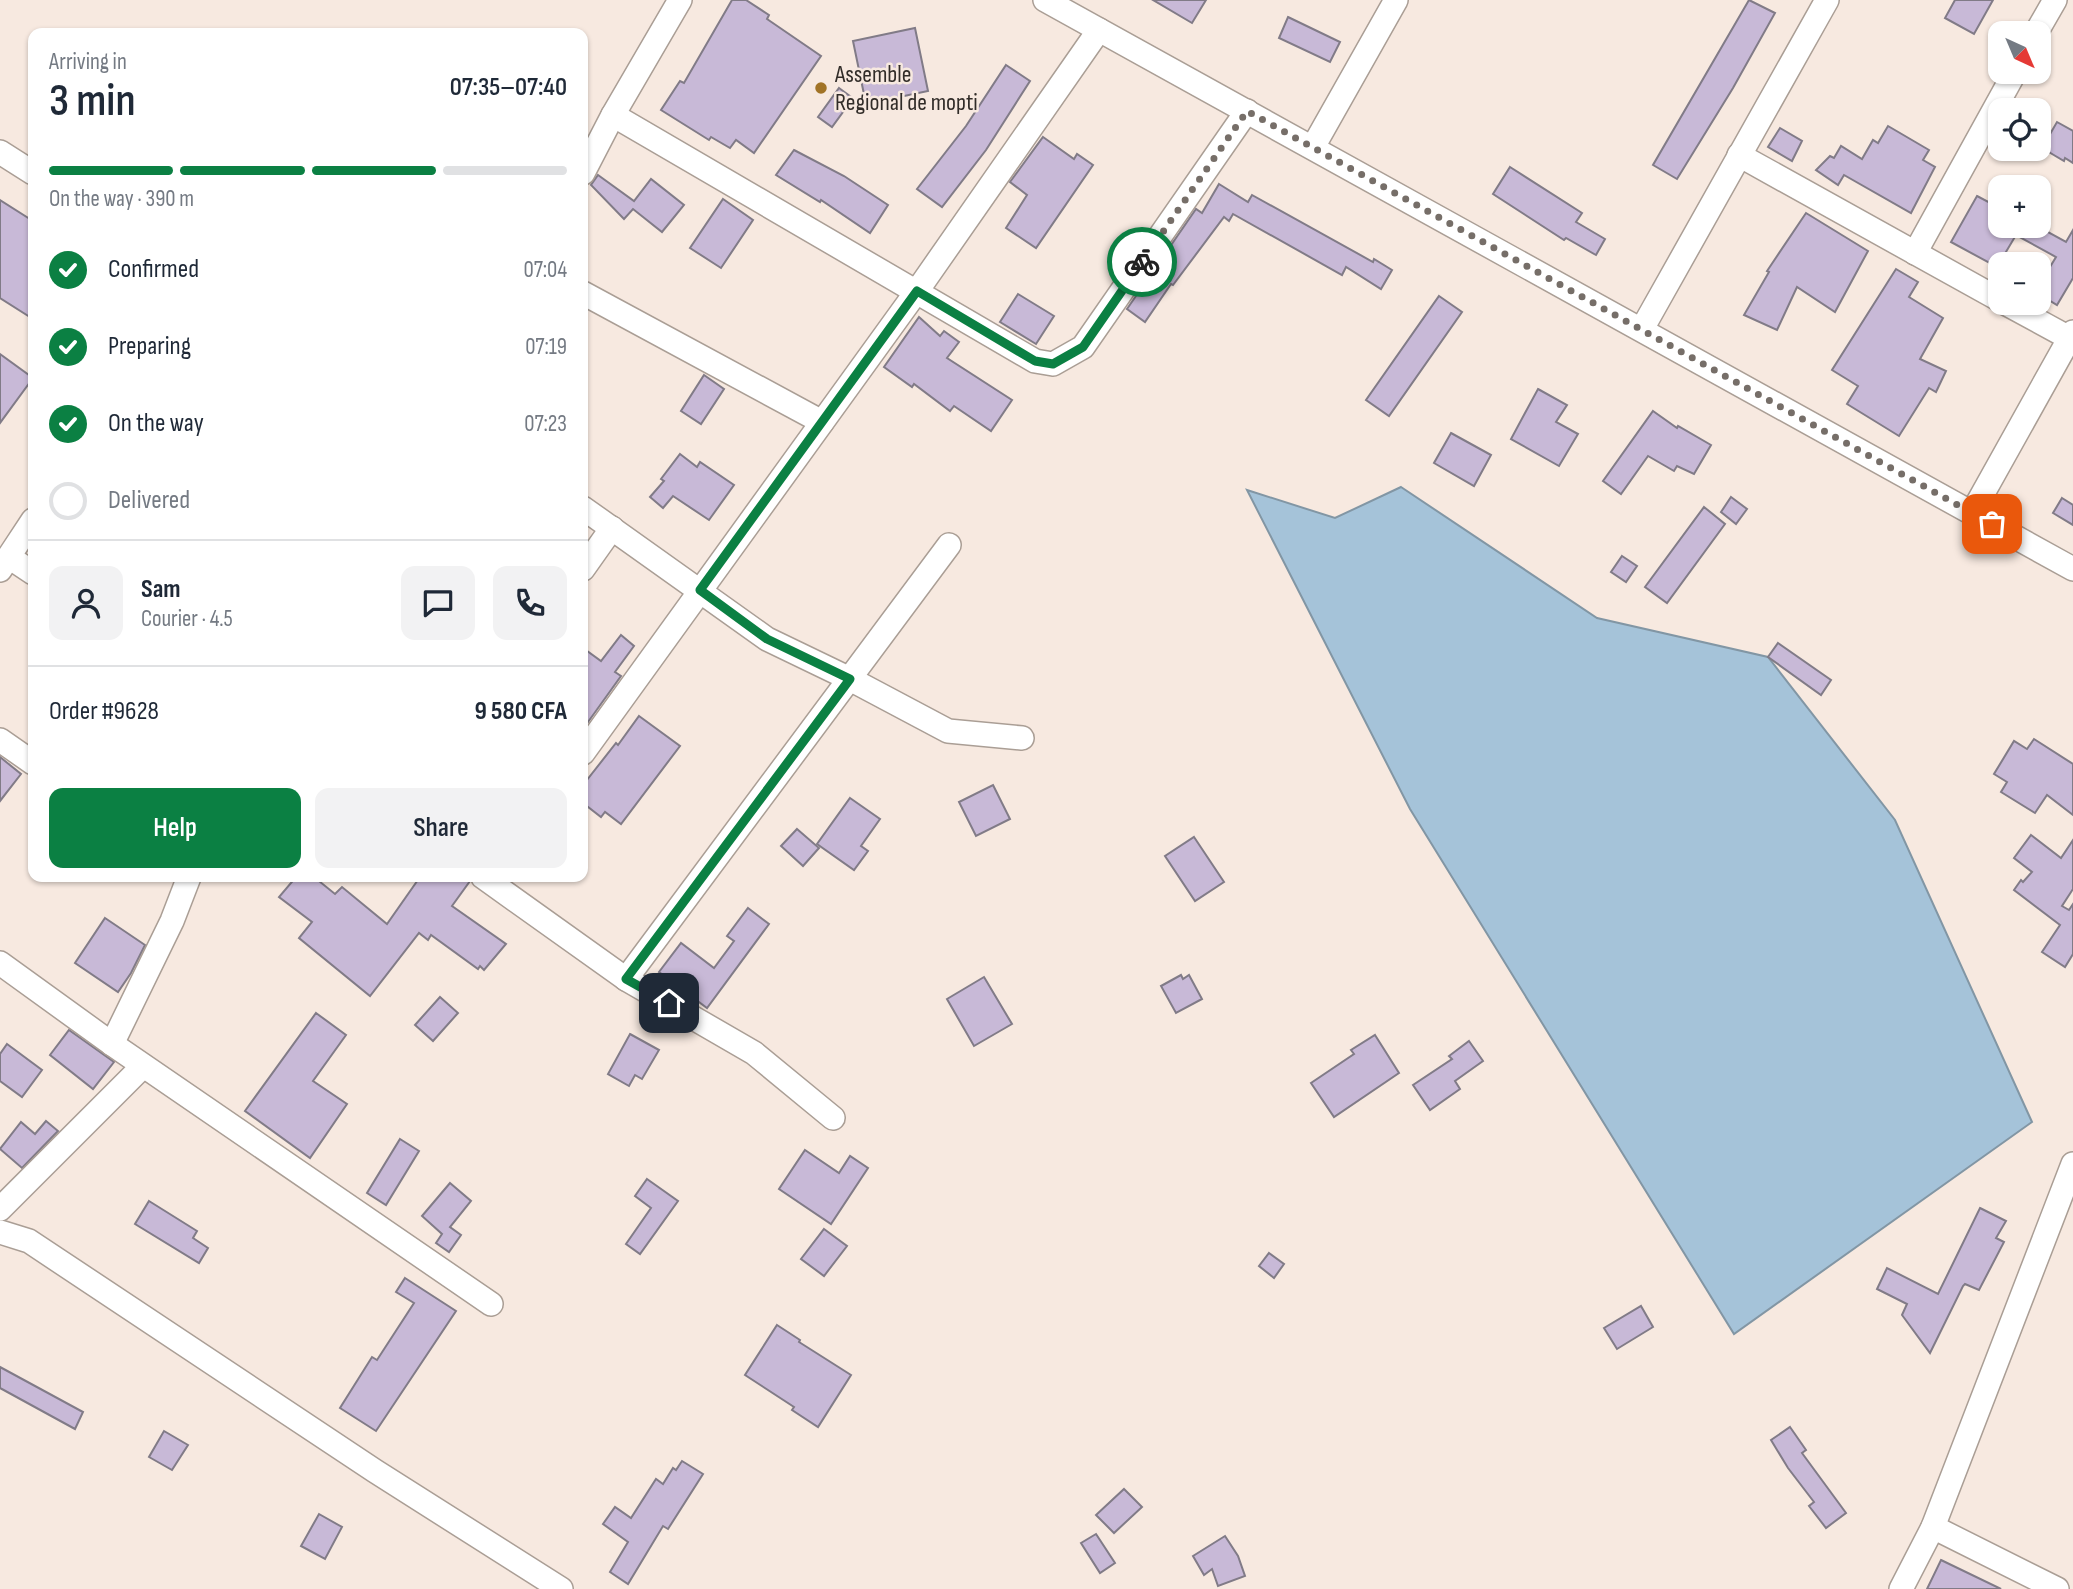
<!DOCTYPE html>
<html lang="en">
<head>
<meta charset="utf-8">
<style>
	:root { --surface:#fff; --page:#f2f2f3; --text:#1f2937; --muted:#747a83; --line:#e0e1e3; --accent:#0b8043 }
	body { margin:0; font-family:"Sofia Sans Condensed",sans-serif; background:var(--page); color:var(--text); height:100vh; display:flex; flex-direction:column; font-size:26px; white-space:nowrap }
	* { box-sizing:border-box; margin:0 }
	p { font-size:23px; color:var(--muted) }
	.icon { flex:none; width:38px; height:38px; fill:none; stroke:currentColor; stroke-width:2; stroke-linecap:round; stroke-linejoin:round }
	.map { position:relative; flex:1; overflow:hidden }
	.sheet { position:absolute; left:28px; top:28px; width:560px; height:854px; display:flex; flex-direction:column; background:var(--surface); border-radius:14px; box-shadow:0 2px 5px #0004 }
	.sheet>* { flex:none }
	.needle { width:46px; rotate:136deg }
	.tools { position:absolute; left:1988px; top:21px; display:grid; gap:14px }
	.tools a { display:grid; place-items:center; width:63px; height:63px; border-radius:14px; background:var(--surface); box-shadow:0 2px 5px #0004; font-size:35px }
	.pin { position:absolute; display:grid; place-items:center; width:60px; height:60px; color:#fff; margin:-30px; border-radius:14px; box-shadow:0 4px 10px #0006 }
	.courier { position:absolute; display:grid; place-items:center; width:70px; height:70px; margin:-35px; border:5px solid #0b8043; border-radius:50%; background:#fff; color:#222; box-shadow:0 2px 9px #0007 }
	.head em { font-style:normal; font-weight:600 }
	.head div { display:flex; flex-direction:column-reverse }
	.head { display:flex; align-items:center; justify-content:space-between; height:119px; padding:0 21px }
	h1 { font-size:46px; font-weight:600; line-height:52px }
	.bar { display:grid; grid-template-columns:repeat(4,1fr); gap:10px 7px; align-content:center; height:84px; padding:0 21px }
	.bar i { height:9px; border-radius:5px; background:var(--line) }
	.bar .active { background:var(--accent) }
	.bar p { grid-column:span 4 }
	.line { display:flex; align-items:center; gap:18px; padding:0 21px; border-top:2px solid var(--line) }
	.line div { flex:1 }
	.round { display:grid; place-items:center; flex:none; width:74px; height:74px; border-radius:14px; background:var(--page) }
	ol { padding:0 21px; list-style:none }
	li { display:flex; align-items:center; gap:21px; height:77px }
	li p { margin-inline-start:auto }
	li .icon { padding:7px; border-radius:50%; background:var(--accent); color:#fff; stroke-width:4 }
	li:last-child { color:var(--muted) }
	li i { width:38px; height:38px; border:4px solid var(--line); border-radius:50% }
	.button { display:flex; gap:14px; margin-top:auto; padding:14px 21px }
	.button a { flex:1; height:80px; border-radius:14px; background:var(--accent); color:#fff; font-size:28px; font-weight:600; line-height:80px; text-align:center }
	.button a+a { background:var(--page); color:var(--text) }
	.map>svg:first-child { display:block }
	.water { fill:#a5c3d9; stroke:#8296a4; stroke-width:2 }
	.building { fill:#c8b9d7; stroke:#817b87; stroke-width:2 }
	.lines { fill:none; stroke-linecap:round; stroke-linejoin:round }
	.minor-casing { stroke:#aa9e95; stroke-width:26 }
	.minor { stroke:#fff; stroke-width:23 }
	.done { stroke:#766e68; stroke-width:7; stroke-dasharray:0 12.6 }
	.route { stroke:#0b8043; stroke-width:9 }
	.poi-dot { fill:#a17326; stroke:#f7e9e0; stroke-width:2.5 }
	.labels { text-anchor:middle; dominant-baseline:central; stroke-width:5; stroke-linejoin:round; paint-order:stroke }
	.poi-label { font-size:24px; fill:#312c28; stroke:#f7e9e0; text-anchor:start }
</style>
</head>
<body>
<div class="map">
<svg width="2073" height="1589" viewBox="0 0 2073 1589">
	<rect width="100%" height="100%" fill="#f7e9e0"/>
	<!-- water -->
	<path class="water" d="M 1401,487 L 1597,618 L 1768,657 L 1895,820 L 2032,1122 L 1734,1334 L 1410,809 L 1247,490 L 1335,518 Z"/>
	<!-- building -->
	<g class="building">
		<path d="M 732,0 L 746,0 L 769,15 L 767,19 L 821,56 L 754,153 L 736,140 L 730,148 L 711,137 L 709,140 L 661,110 L 680,81 L 684,83 Z"/>
		<path d="M 1153,0 L 1206,0 L 1192,23 Z"/>
		<path d="M 1749,0 L 1775,13 L 1733,88 L 1677,179 L 1653,165 Z"/>
		<path d="M 1955,0 L 1993,0 L 1974,34 L 1945,18 Z"/>
		<path d="M 1288,17 L 1340,42 L 1330,62 L 1279,38 Z"/>
		<path d="M 915,28 L 928,91 L 866,104 L 853,41 Z"/>
		<path d="M 1006,65 L 1030,81 L 986,150 L 942,207 L 917,189 L 966,126 Z"/>
		<path d="M 839,88 L 862,105 L 846,108 L 832,127 L 818,117 Z"/>
		<path d="M 2057,122 L 2073,131 L 2073,163 L 2065,158 L 2064,161 L 2042,148 Z"/>
		<path d="M 1888,126 L 1929,150 L 1923,160 L 1935,167 L 1911,213 L 1844,175 L 1838,185 L 1816,170 L 1830,156 L 1834,158 L 1841,146 L 1862,159 L 1873,140 L 1878,143 Z"/>
		<path d="M 1780,128 L 1802,141 L 1792,161 L 1768,147 Z"/>
		<path d="M 1043,137 L 1074,159 L 1077,154 L 1093,165 L 1036,248 L 1006,228 L 1027,195 L 1010,182 Z"/>
		<path d="M 794,150 L 844,176 L 888,205 L 870,233 L 821,200 L 820,202 L 776,175 Z"/>
		<path d="M 1510,167 L 1582,213 L 1576,222 L 1605,239 L 1596,255 L 1566,238 L 1564,240 L 1493,194 Z"/>
		<path d="M 598,175 L 634,201 L 651,179 L 684,205 L 662,232 L 633,209 L 624,219 L 591,185 Z"/>
		<path d="M 1219,184 L 1248,202 L 1252,195 L 1373,262 L 1374,259 L 1392,270 L 1381,289 L 1346,267 L 1342,275 L 1233,214 L 1229,221 L 1224,217 L 1173,285 L 1171,284 L 1145,322 L 1127,309 L 1196,209 L 1202,213 Z"/>
		<path d="M 1977,196 L 2000,208 L 2000,226 L 2037,226 L 2066,242 L 2073,230 L 2073,278 L 2057,305 L 2039,294 L 2039,285 L 2056,257 L 2016,235 L 1997,267 L 1951,242 Z"/>
		<path d="M 723,199 L 753,220 L 721,268 L 690,248 Z"/>
		<path d="M 0,200 L 33,221 L 33,319 L 0,298 Z"/>
		<path d="M 1806,213 L 1868,251 L 1835,312 L 1797,287 L 1777,330 L 1744,315 L 1769,272 L 1767,271 Z"/>
		<path d="M 1896,269 L 1918,282 L 1909,297 L 1943,318 L 1920,359 L 1946,371 L 1936,392 L 1929,388 L 1899,436 L 1847,404 L 1858,386 L 1832,370 Z"/>
		<path d="M 1018,294 L 1054,316 L 1036,344 L 1000,322 Z"/>
		<path d="M 1439,296 L 1462,312 L 1389,416 L 1366,400 Z"/>
		<path d="M 919,317 L 940,336 L 944,331 L 959,342 L 947,358 L 1012,400 L 991,431 L 954,406 L 950,411 L 914,384 L 912,387 L 884,367 Z"/>
		<path d="M 0,354 L 33,378 L 0,423 Z"/>
		<path d="M 704,375 L 724,389 L 701,424 L 681,411 Z"/>
		<path d="M 1538,389 L 1567,405 L 1556,422 L 1578,434 L 1559,466 L 1511,439 Z"/>
		<path d="M 1653,411 L 1677,428 L 1678,426 L 1711,445 L 1694,474 L 1677,466 L 1674,471 L 1648,456 L 1621,494 L 1603,481 Z"/>
		<path d="M 1451,433 L 1491,455 L 1474,486 L 1434,463 Z"/>
		<path d="M 680,454 L 697,467 L 700,462 L 734,485 L 709,520 L 673,496 L 663,508 L 650,497 L 664,481 L 661,479 Z"/>
		<path d="M 1731,497 L 1747,509 L 1736,524 L 1721,512 Z"/>
		<path d="M 2062,498 L 2073,505 L 2073,525 L 2053,513 Z"/>
		<path d="M 1704,507 L 1725,524 L 1667,603 L 1645,587 Z"/>
		<path d="M 1622,556 L 1637,566 L 1626,582 L 1611,572 Z"/>
		<path d="M 621,635 L 634,646 L 615,672 L 621,676 L 583,729 L 583,648 L 601,661 Z"/>
		<path d="M 1778,643 L 1831,680 L 1821,695 L 1768,657 Z"/>
		<path d="M 639,716 L 680,746 L 621,824 L 605,812 L 601,817 L 583,803 L 583,785 L 616,743 L 618,745 Z"/>
		<path d="M 2034,739 L 2073,764 L 2073,815 L 2047,795 L 2035,813 L 2001,792 L 2007,782 L 1994,774 L 2014,741 L 2027,749 Z"/>
		<path d="M 0,757 L 21,774 L 0,801 Z"/>
		<path d="M 993,785 L 1010,819 L 976,836 L 959,802 Z"/>
		<path d="M 850,798 L 880,819 L 861,846 L 868,851 L 854,870 L 817,844 Z"/>
		<path d="M 797,829 L 819,848 L 803,866 L 781,846 Z"/>
		<path d="M 2031,835 L 2061,858 L 2073,840 L 2073,889 L 2062,906 L 2069,910 L 2073,904 L 2073,954 L 2065,967 L 2042,952 L 2060,925 L 2014,890 L 2021,880 L 2023,882 L 2032,872 L 2014,858 Z"/>
		<path d="M 1194,837 L 1224,882 L 1195,901 L 1165,856 Z"/>
		<path d="M 296,877 L 314,877 L 335,894 L 342,887 L 387,924 L 420,877 L 469,877 L 470,881 L 452,906 L 506,944 L 484,970 L 480,966 L 478,969 L 431,935 L 428,940 L 419,933 L 370,996 L 299,938 L 312,922 L 279,897 Z"/>
		<path d="M 748,908 L 769,924 L 707,1008 L 659,972 L 681,943 L 714,968 L 734,941 L 727,936 Z"/>
		<path d="M 105,918 L 145,945 L 131,973 L 118,992 L 75,963 Z"/>
		<path d="M 1181,975 L 1183,979 L 1189,975 L 1202,999 L 1176,1013 L 1161,986 Z"/>
		<path d="M 984,977 L 1012,1024 L 974,1046 L 947,999 Z"/>
		<path d="M 440,997 L 458,1013 L 433,1041 L 415,1025 Z"/>
		<path d="M 316,1013 L 346,1035 L 313,1081 L 347,1104 L 310,1158 L 245,1111 Z"/>
		<path d="M 69,1030 L 114,1062 L 93,1089 L 50,1055 Z"/>
		<path d="M 630,1034 L 659,1050 L 642,1079 L 635,1075 L 629,1086 L 608,1074 Z"/>
		<path d="M 1375,1035 L 1399,1073 L 1334,1117 L 1311,1083 L 1354,1054 L 1351,1050 Z"/>
		<path d="M 1469,1041 L 1483,1061 L 1455,1081 L 1460,1089 L 1430,1110 L 1413,1085 L 1452,1059 L 1449,1056 Z"/>
		<path d="M 7,1044 L 42,1070 L 22,1097 L 0,1081 L 0,1054 Z"/>
		<path d="M 46,1121 L 58,1131 L 22,1168 L 0,1149 L 21,1122 L 35,1134 Z"/>
		<path d="M 400,1139 L 419,1151 L 386,1205 L 367,1193 Z"/>
		<path d="M 805,1150 L 839,1173 L 850,1156 L 868,1168 L 831,1224 L 779,1189 Z"/>
		<path d="M 647,1179 L 678,1201 L 640,1254 L 626,1244 L 651,1208 L 635,1196 Z"/>
		<path d="M 450,1183 L 471,1201 L 450,1227 L 461,1235 L 449,1252 L 436,1243 L 442,1234 L 422,1216 Z"/>
		<path d="M 149,1201 L 197,1231 L 193,1238 L 208,1248 L 199,1263 L 135,1224 Z"/>
		<path d="M 1980,1208 L 2006,1221 L 1996,1238 L 2004,1242 L 1979,1290 L 1965,1284 L 1963,1286 L 1930,1353 L 1902,1315 L 1907,1304 L 1877,1289 L 1887,1268 L 1938,1294 Z"/>
		<path d="M 824,1229 L 847,1246 L 824,1276 L 801,1259 Z"/>
		<path d="M 1269,1253 L 1284,1264 L 1274,1278 L 1259,1266 Z"/>
		<path d="M 405,1278 L 456,1311 L 376,1431 L 340,1408 L 372,1357 L 377,1360 L 414,1303 L 396,1292 Z"/>
		<path d="M 1641,1306 L 1653,1327 L 1617,1349 L 1604,1328 Z"/>
		<path d="M 777,1325 L 800,1340 L 799,1342 L 851,1375 L 818,1427 L 792,1410 L 794,1407 L 745,1375 Z"/>
		<path d="M 0,1367 L 83,1412 L 75,1429 L 0,1388 Z"/>
		<path d="M 1790,1427 L 1806,1450 L 1802,1453 L 1846,1513 L 1826,1528 L 1809,1506 L 1814,1502 L 1788,1468 L 1771,1440 Z"/>
		<path d="M 164,1431 L 188,1445 L 172,1470 L 149,1457 Z"/>
		<path d="M 682,1461 L 703,1474 L 668,1529 L 663,1526 L 628,1584 L 610,1572 L 628,1542 L 603,1524 L 615,1507 L 631,1518 L 656,1479 L 663,1484 L 673,1468 L 676,1470 Z"/>
		<path d="M 1124,1489 L 1142,1507 L 1114,1533 L 1096,1515 Z"/>
		<path d="M 319,1514 L 342,1527 L 325,1559 L 301,1546 Z"/>
		<path d="M 1096,1534 L 1115,1563 L 1100,1573 L 1081,1543 Z"/>
		<path d="M 1225,1536 L 1238,1556 L 1245,1576 L 1218,1586 L 1212,1569 L 1204,1575 L 1193,1556 Z"/>
		<path d="M 1941,1560 L 2001,1589 L 1927,1589 Z"/>
	</g>
	<g class="lines">
		<!-- minor casing -->
		<g class="minor-casing">
			<g id="minor">
				<path d="M 1045,0 L 2073,569"/>
				<path d="M 2036,33 L 2055,0"/>
				<path d="M 613,115 L 1035,361 L 1053,364 L 1083,347 L 1247,111"/>
				<path d="M 1313,147 L 1396,0"/>
				<path d="M 0,152 L 33,173"/>
				<path d="M 1739,155 L 2000,300"/>
				<path d="M 583,173 L 613,115 L 680,0"/>
				<path d="M 1915,253 L 2015,72"/>
				<path d="M 583,293 L 822,422"/>
				<path d="M 2005,303 L 2073,340"/>
				<path d="M 1642,329 L 1827,0"/>
				<path d="M 583,508 L 767,639 L 850,679 L 948,731 L 1022,738"/>
				<path d="M 1972,513 L 2073,332"/>
				<path d="M 9,557 L 33,573"/>
				<path d="M 583,569 L 612,528"/>
				<path d="M 0,570 L 33,520"/>
				<path d="M 0,740 L 33,763"/>
				<path d="M 583,753 L 917,291 L 1099,30"/>
				<path d="M 483,877 L 626,979 L 754,1053 L 833,1118"/>
				<path d="M 0,963 L 112,1044 L 491,1304"/>
				<path d="M 626,979 L 949,545"/>
				<path d="M 112,1044 L 172,921 L 189,877"/>
				<path d="M 0,1209 L 143,1066"/>
				<path d="M 0,1232 L 29,1241 L 375,1471 L 561,1589"/>
				<path d="M 1933,1527 L 2057,1589"/>
				<path d="M 1901,1589 L 1933,1527 L 2073,1164"/>
			</g>
		</g>
		<!-- minor -->
		<use href="#minor" class="minor"/>
	</g>
	<g class="lines">
		<!-- done -->
		<path class="done" d="M 1142,262 L 1247,111 L 1992,524"/>
		<!-- route -->
		<path class="route" d="M 669,1003 L 626,979 L 850,679 L 767,639 L 700,590 L 917,291 L 1035,361 L 1053,364 L 1083,347 L 1142,262"/>
	</g>
	<!-- markers -->
	<circle class="poi-dot" cx="821" cy="88" r="7"/>
	<g class="labels">
		<!-- poi labels -->
		<g class="poi-label">
			<text x="835" y="74">Assemble<tspan x="835" dy="28">Regional de mopti</tspan></text>
		</g>
	</g>
</svg>
<div class="tools">
<a><svg class="needle" viewBox="-14 -14 28 28"><path d="M0-13l5 13h-10z" fill="#e53935"/><path d="M0 13l5-13h-10z" fill="#747a83"/></svg></a>
<a><svg class="icon" aria-label="locate" viewBox="0 0 24 24"><circle cx="12" cy="12" r="6"/><path d="M12 2v4M12 18v4M2 12h4M18 12h4"/></svg></a>
<a>+</a>
<a>−</a>
</div>
<div class="pin" style="left:1992px;top:524px;background:#ea580c"><svg class="icon" aria-label="bag" viewBox="0 0 24 24"><path d="M5 8h14l-1 12H6zM9 8a3 3 0 0 1 6 0"/></svg></div>
<div class="pin" style="left:669px;top:1003px;background:#1f2937"><svg class="icon" aria-label="home" viewBox="0 0 24 24"><path d="M3 11l9-7 9 7M6 9v11h12V9"/></svg></div>
<div class="courier" style="left:1142px;top:262px"><svg class="icon" aria-label="bike" viewBox="0 0 24 24"><circle cx="6" cy="16" r="4"/><circle cx="18" cy="16" r="4"/><path d="M6 16l4-8h5l3 8M10 8l3 8H6M13 5h3"/></svg></div>
<section class="sheet">
<div class="head"><div><h1>3 min</h1><p>Arriving in</p></div><em>07:35–07:40</em></div>
<div class="bar"><i class="active"></i><i class="active"></i><i class="active"></i><i></i><p>On the way · 390 m</p></div>
<ol>
<li><svg class="icon" aria-label="check" viewBox="0 0 24 24"><path d="M5 12l5 5 9-10"/></svg>Confirmed<p>07:04</p></li>
<li><svg class="icon" aria-label="check" viewBox="0 0 24 24"><path d="M5 12l5 5 9-10"/></svg>Preparing<p>07:19</p></li>
<li><svg class="icon" aria-label="check" viewBox="0 0 24 24"><path d="M5 12l5 5 9-10"/></svg>On the way<p>07:23</p></li>
<li><i></i>Delivered</li>
</ol>
<div class="line" style="height:126px"><a class="round"><svg class="icon" aria-label="person" viewBox="0 0 24 24"><circle cx="12" cy="8" r="4"/><path d="M4 21q1-7 8-7t8 7"/></svg></a><div><b>Sam</b><p>Courier · 4.5</p></div><a class="round"><svg class="icon" aria-label="chat" viewBox="0 0 24 24"><path d="M4 5h16v11H9l-5 4z"/></svg></a><a class="round"><svg class="icon" aria-label="phone" viewBox="0 0 24 24"><path d="M5 4h4l2 5-3 2q2 4 5 5l2-3 5 2v4C11 20 4 13 5 4z"/></svg></a></div>
<div class="line" style="height:91px"><div>Order #9628</div><b>9 580 CFA</b></div>
<div class="button"><a>Help</a><a>Share</a></div>
</section>
</div>
</body>
</html>
